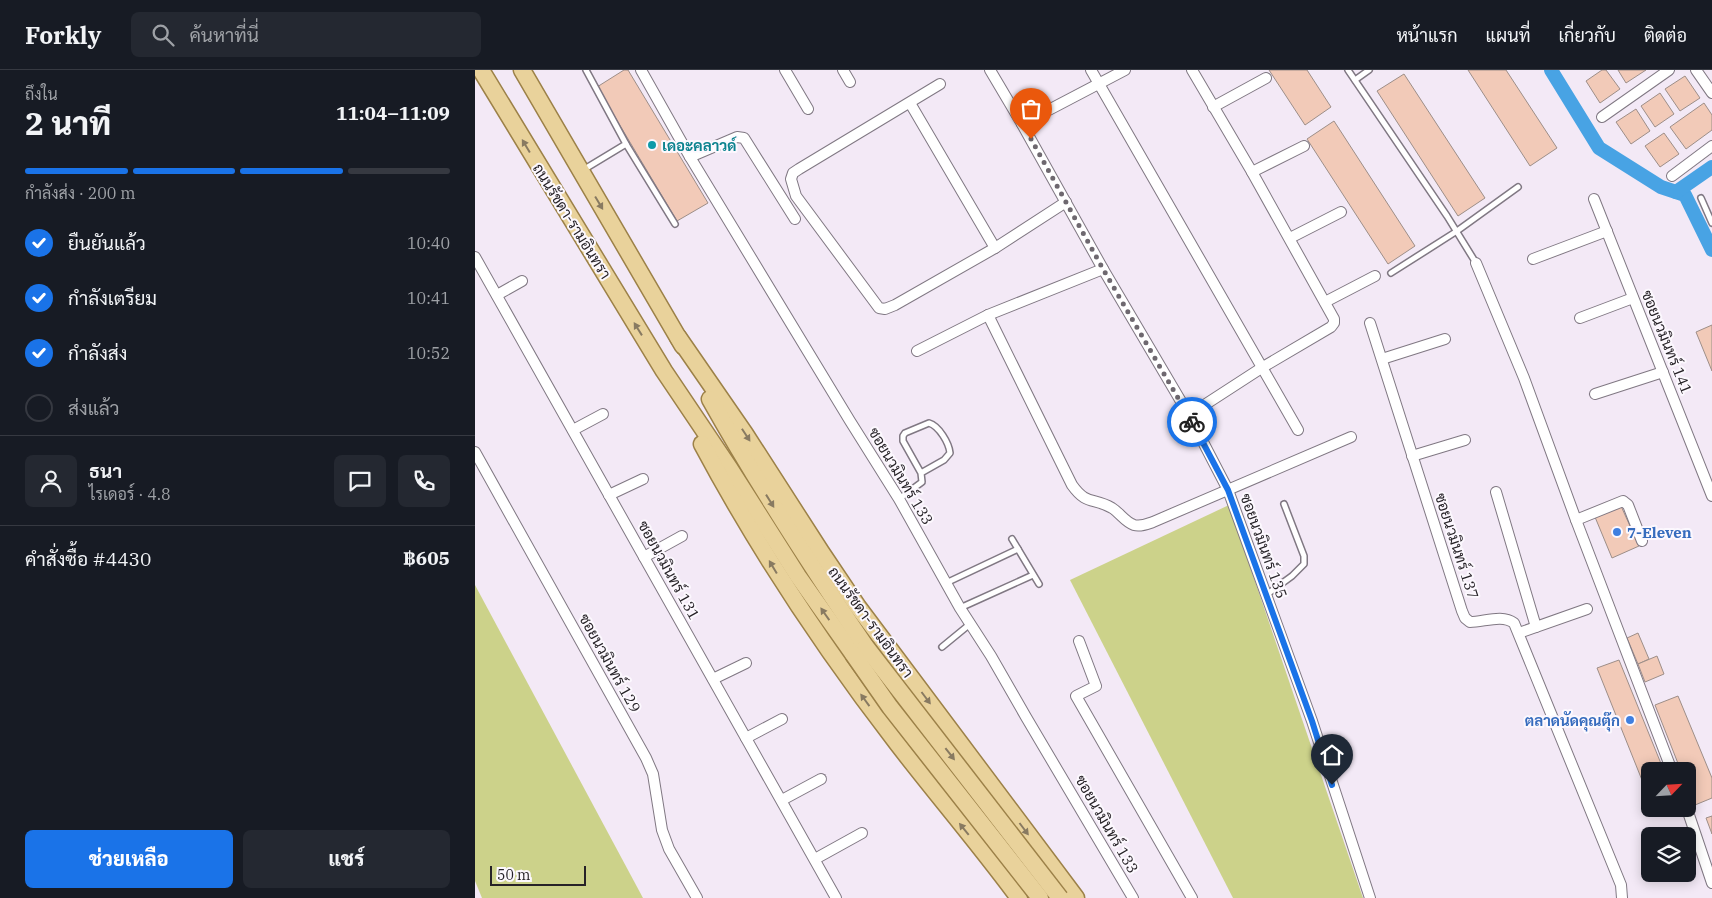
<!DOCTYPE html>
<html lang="th">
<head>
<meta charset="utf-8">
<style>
	:root { --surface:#171b24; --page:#242831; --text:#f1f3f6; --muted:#9ea1a6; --line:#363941; --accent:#1a73e8 }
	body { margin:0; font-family:"IBM Plex Serif",Sarabun,serif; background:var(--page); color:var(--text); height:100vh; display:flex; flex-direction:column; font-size:19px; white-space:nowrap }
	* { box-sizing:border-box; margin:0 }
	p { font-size:16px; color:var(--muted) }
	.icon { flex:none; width:28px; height:28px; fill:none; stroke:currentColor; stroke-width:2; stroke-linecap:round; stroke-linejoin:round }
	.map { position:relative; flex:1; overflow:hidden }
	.side { display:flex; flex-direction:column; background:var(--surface); width:475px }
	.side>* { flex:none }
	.needle { width:32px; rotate:65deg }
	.buttons { position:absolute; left:1166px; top:692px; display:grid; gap:10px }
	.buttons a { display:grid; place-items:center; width:55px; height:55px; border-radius:8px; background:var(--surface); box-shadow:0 2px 12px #0003; font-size:25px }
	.scale { position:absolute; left:15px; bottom:12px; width:96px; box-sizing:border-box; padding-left:5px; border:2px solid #262227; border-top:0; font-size:14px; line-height:18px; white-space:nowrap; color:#262227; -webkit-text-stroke:4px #fcf8fe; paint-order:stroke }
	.pin { position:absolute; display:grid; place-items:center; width:42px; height:42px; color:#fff; margin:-51px -21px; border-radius:50% 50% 50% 0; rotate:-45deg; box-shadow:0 0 5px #0007 }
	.pin .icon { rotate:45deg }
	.courier { position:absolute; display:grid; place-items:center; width:50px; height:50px; margin:-25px; border:4px solid #1a73e8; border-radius:50%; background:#fff; color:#222; box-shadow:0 1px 6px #0007 }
	.overview em { font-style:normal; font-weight:800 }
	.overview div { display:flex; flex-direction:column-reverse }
	.overview { display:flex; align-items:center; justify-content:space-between; height:85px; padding:0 25px }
	h1 { font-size:32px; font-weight:800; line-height:38px }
	.bar { display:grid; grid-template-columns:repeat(4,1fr); gap:8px 5px; align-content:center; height:60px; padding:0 25px }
	.bar i { height:6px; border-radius:4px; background:var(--line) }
	.bar .current { background:var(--accent) }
	.bar p { grid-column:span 4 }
	.line { display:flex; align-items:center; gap:12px; padding:0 25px; border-top:1px solid var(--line) }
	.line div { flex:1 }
	.round { display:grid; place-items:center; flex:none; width:52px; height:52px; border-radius:8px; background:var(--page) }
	ol { padding:0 25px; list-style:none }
	li { display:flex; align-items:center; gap:15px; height:55px }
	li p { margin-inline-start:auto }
	li .icon { padding:5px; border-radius:50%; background:var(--accent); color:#fff; stroke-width:4 }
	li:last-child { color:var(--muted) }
	li i { width:28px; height:28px; border:2px solid var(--line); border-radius:50% }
	.action { display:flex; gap:10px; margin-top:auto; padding:10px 25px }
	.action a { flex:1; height:58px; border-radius:8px; background:var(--accent); color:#fff; font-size:20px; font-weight:800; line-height:58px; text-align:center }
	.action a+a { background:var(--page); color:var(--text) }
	header { display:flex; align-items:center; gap:30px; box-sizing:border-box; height:70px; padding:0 25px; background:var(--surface); border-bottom:1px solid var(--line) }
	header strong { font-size:24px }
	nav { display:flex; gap:28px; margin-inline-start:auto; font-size:18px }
	.search { width:350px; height:45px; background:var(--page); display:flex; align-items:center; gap:12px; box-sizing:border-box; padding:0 18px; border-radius:8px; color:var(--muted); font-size:19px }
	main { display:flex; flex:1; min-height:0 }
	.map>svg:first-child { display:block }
	.green { fill:#ccd28a }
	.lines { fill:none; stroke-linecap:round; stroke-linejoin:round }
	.canal { stroke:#48a3e4; stroke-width:14 }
	.building { fill:#f2cab8; stroke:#9d8e88 }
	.service-casing { stroke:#807883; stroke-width:8 }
	.minor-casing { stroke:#807883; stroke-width:12 }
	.primary-casing { stroke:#9c8148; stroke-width:19 }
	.service { stroke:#fff; stroke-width:5 }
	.minor { stroke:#fff; stroke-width:10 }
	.primary { stroke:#e9d29b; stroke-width:16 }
	.primary-bridge-casing { stroke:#9c8148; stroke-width:19; stroke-linecap:butt }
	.primary-bridge { stroke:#e9d29b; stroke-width:16 }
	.oneway { fill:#887a61 }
	.done { stroke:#6e686f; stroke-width:5; stroke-dasharray:0 9 }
	.route { stroke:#1a73e8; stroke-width:6 }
	.culture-dot { fill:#0f9aa8; stroke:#fcf8fe; stroke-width:2 }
	.shop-dot { fill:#3f7fe0; stroke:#fcf8fe; stroke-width:2 }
	.labels { text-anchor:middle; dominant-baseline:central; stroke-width:4; stroke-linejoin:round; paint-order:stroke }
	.culture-label { font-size:15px; font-weight:bold; fill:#0d838f; stroke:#fcf8fe; text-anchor:start }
	.street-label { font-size:15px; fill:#262227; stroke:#fcf8fe }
	.shop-label { font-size:15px; font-weight:bold; fill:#366cbe; stroke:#fcf8fe; text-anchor:start }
</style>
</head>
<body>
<header>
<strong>Forkly</strong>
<div class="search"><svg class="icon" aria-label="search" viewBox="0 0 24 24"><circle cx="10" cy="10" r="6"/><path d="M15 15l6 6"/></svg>ค้นหาที่นี่</div>
<nav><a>หน้าแรก</a><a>แผนที่</a><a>เกี่ยวกับ</a><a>ติดต่อ</a></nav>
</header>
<main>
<section class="side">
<div class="overview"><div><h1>2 นาที</h1><p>ถึงใน</p></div><em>11:04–11:09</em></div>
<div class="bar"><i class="current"></i><i class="current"></i><i class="current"></i><i></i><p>กำลังส่ง · 200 m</p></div>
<ol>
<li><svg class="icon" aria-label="check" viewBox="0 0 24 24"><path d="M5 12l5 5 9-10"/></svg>ยืนยันแล้ว<p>10:40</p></li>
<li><svg class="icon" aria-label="check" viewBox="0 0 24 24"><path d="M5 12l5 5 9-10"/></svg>กำลังเตรียม<p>10:41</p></li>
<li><svg class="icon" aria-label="check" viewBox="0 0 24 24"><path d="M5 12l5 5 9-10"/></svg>กำลังส่ง<p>10:52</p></li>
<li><i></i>ส่งแล้ว</li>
</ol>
<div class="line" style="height:90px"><a class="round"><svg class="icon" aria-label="person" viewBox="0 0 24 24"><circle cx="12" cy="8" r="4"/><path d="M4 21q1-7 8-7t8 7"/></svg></a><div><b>ธนา</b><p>ไรเดอร์ · 4.8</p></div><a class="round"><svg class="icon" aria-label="chat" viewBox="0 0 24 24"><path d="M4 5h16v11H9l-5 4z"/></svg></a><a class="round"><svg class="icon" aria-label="phone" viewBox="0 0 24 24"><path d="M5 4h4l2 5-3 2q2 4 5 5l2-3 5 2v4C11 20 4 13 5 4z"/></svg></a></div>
<div class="line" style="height:65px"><div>คำสั่งซื้อ #4430</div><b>฿605</b></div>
<div class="action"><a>ช่วยเหลือ</a><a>แชร์</a></div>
</section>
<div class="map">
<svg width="1237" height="828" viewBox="0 0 1237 828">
	<rect width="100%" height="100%" fill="#f3e9f6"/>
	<!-- green -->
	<g class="green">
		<path d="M 754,435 L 888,828 L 758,828 L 595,510 Z"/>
		<path d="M 0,515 L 168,828 L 7,828 L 0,811 Z"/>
	</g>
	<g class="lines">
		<!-- canal -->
		<g class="canal">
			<path d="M 1076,0 L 1124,78 L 1186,117 L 1210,125 L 1237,180"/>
			<path d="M 1201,122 L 1237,97"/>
		</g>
	</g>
	<!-- building -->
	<g class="building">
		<path d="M 149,0 L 153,0 L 233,133 L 202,151 L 122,17 Z"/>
		<path d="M 794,0 L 832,0 L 856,37 L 830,55 Z"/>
		<path d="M 993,0 L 1031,0 L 1082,78 L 1055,96 Z"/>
		<path d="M 1127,0 L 1131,0 L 1145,19 L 1125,33 L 1111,11 Z"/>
		<path d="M 1143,0 L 1171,0 L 1151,13 Z"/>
		<path d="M 929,4 L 1010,128 L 983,146 L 902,21 Z"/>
		<path d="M 1210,6 L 1225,28 L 1205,41 L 1190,19 Z"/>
		<path d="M 1185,23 L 1199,44 L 1180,57 L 1166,36 Z"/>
		<path d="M 1229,33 L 1237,45 L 1237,60 L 1211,79 L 1195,57 Z"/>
		<path d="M 1161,39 L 1175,61 L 1156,74 L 1141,52 Z"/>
		<path d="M 859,51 L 940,176 L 913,194 L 832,69 Z"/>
		<path d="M 1189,63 L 1204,84 L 1185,97 L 1170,76 Z"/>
		<path d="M 1237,255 L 1237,301 L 1221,262 Z"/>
		<path d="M 1146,436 L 1164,476 L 1137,488 L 1120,447 Z"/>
		<path d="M 1163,563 L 1174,589 L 1163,594 L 1152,568 Z"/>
		<path d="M 1182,586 L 1189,604 L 1170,612 L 1163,594 Z"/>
		<path d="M 1144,590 L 1189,701 L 1175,701 L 1175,730 L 1122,598 Z"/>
		<path d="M 1203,626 L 1237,708 L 1237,728 L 1220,735 L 1212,716 L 1212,701 L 1206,701 L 1180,635 Z"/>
		<path d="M 1178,739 L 1199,739 L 1181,746 Z"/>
		<path d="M 1237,746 L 1237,764 L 1231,748 Z"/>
	</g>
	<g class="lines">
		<!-- service casing -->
		<g class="service-casing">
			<g id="service">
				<path d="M 873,0 L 972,146 L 1001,193"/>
				<path d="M 880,10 L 894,0"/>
				<path d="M 151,74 L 200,154"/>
				<path d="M 108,100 L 151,74 L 111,0"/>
				<path d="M 1226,128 L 1237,153"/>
				<path d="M 916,203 L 982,161 L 1043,117"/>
				<path d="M 424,429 L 447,412 L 446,403 L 428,371 L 428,366 L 430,363 L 454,353 C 464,356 474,373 475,383 L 469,390 L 446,403"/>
				<path d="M 543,479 L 564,514"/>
				<path d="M 471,513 L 543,479 L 537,469"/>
				<path d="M 791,525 L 817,506 L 829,494 L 829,486 L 809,434"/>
				<path d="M 485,538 L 558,505"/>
				<path d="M 467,577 L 495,554"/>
			</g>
		</g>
		<!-- minor casing -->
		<g class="minor-casing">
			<g id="minor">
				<path d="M 166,0 L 215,87 L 375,351 L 424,429 L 485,538 L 516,586 L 551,647 L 658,828"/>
				<path d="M 310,0 L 333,39"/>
				<path d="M 368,0 L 375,12"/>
				<path d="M 515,0 L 547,54 L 628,199 L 714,345 L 753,420 L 837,651 L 895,828"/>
				<path d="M 616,0 L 823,360"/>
				<path d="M 1221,0 L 1237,23"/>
				<path d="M 465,14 L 324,99 L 318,103 L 316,109 L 321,126 L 404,238 L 410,239 L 420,235 L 520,178 L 591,132"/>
				<path d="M 435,33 L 520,178"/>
				<path d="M 738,37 L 791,8"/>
				<path d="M 1127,47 L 1194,0"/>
				<path d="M 547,54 L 650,0"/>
				<path d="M 215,87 L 262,67 L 269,68 L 320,149"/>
				<path d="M 777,102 L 829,76"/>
				<path d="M 1197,106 L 1237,76"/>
				<path d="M 1119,129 L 1237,426"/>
				<path d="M 815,168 L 866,142"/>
				<path d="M 0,187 L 361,828"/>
				<path d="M 1058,189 L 1132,161"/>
				<path d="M 1001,193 L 1049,308 L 1101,450 L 1197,701"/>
				<path d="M 22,225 L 47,211"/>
				<path d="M 850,232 L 900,206"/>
				<path d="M 513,245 L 597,415 C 612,436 618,427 637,438 C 645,443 650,452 659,455 C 666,457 672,454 678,452 L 876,367"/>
				<path d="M 1105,248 L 1158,228"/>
				<path d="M 895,253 L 987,541 L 990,548 L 995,552 C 1009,552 1027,544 1039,553 L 1146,815 L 1147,828"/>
				<path d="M 442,281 L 513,245 L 628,199"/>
				<path d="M 907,289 L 970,269"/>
				<path d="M 1120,324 L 1188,302"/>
				<path d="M 714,345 L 788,297 L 856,257 L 859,253 L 859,249 L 777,102 L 717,0"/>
				<path d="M 98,360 L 128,344"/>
				<path d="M 0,382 L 171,688 L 178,704 L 187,760 L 194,779 L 222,828"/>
				<path d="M 937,386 L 990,370"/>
				<path d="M 1021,422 L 1061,557"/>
				<path d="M 134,425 L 168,409"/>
				<path d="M 1101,450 L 1148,431 L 1153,435 L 1167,471"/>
				<path d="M 169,487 L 207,466"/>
				<path d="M 1044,563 L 1112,539"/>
				<path d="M 604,571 L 621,616 L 601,626 L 717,828"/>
				<path d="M 238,609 L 271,593"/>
				<path d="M 271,668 L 307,649"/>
				<path d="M 307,730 L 346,709"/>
				<path d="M 1212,739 L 1237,813"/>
				<path d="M 340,789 L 387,763"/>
			</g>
		</g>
		<!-- primary casing -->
		<g class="primary-casing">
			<g id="primary">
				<path d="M 6,0 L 189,301 L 255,399 L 323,506 L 378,584"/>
				<path d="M 47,0 L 208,276"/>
				<path d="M 203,267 L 270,364 L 346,482 L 383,537 L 601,828"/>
				<path d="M 235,329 C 283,415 336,496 391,577"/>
				<path d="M 227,374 C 283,479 349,578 422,673 C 462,725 505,775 544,828"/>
			</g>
		</g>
		<!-- service -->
		<use href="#service" class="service"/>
		<!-- minor -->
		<use href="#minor" class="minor"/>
		<!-- primary -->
		<use href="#primary" class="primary"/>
		<!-- primary-bridge casing -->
		<g class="primary-bridge-casing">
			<g id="primary-bridge">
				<path d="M 391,577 L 585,828"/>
				<path d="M 378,584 L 415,637 L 565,828"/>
			</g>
		</g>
		<!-- primary-bridge -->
		<use href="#primary-bridge" class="primary-bridge"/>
	</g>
	<!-- one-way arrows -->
	<defs><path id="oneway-solid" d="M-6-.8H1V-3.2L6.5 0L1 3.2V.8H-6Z" transform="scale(1.25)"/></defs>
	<g class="oneway">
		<use href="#oneway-solid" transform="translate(51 76) rotate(-121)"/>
		<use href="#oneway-solid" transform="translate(124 133) rotate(59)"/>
		<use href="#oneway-solid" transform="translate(163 259) rotate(-122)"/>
		<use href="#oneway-solid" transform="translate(271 365) rotate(57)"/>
		<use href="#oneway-solid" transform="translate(295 431) rotate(58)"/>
		<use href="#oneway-solid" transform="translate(298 497) rotate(-121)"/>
		<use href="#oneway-solid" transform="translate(350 544) rotate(-125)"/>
		<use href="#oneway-solid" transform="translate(451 628) rotate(53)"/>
		<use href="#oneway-solid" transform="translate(390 630) rotate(-126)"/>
		<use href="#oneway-solid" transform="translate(475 684) rotate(52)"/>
		<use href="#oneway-solid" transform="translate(489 759) rotate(-129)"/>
		<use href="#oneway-solid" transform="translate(549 759) rotate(53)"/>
	</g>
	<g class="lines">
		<!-- done -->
		<path class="done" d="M 556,69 L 628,199 L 717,352"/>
		<!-- route -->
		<path class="route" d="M 717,352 L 753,420 L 837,651 L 857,715"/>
	</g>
	<!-- markers -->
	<circle class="culture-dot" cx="177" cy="75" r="5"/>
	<g class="shop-dot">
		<circle cx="1142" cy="462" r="5"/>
		<circle cx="1155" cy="650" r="5"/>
	</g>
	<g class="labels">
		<!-- culture labels -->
		<g class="culture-label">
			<text x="187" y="75">เดอะคลาวด์</text>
		</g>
		<!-- street labels -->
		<g class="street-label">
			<text transform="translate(97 151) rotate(58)">ถนนรัชดา-รามอินทรา</text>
			<text transform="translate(1192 272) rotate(68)">ซอยนวมินทร์ 141</text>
			<text transform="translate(426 406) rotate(59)">ซอยนวมินทร์ 133</text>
			<text transform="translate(789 476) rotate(70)">ซอยนวมินทร์ 135</text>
			<text transform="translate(982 476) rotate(72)">ซอยนวมินทร์ 137</text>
			<text transform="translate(194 500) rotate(61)">ซอยนวมินทร์ 131</text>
			<text transform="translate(396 552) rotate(54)">ถนนรัชดา-รามอินทรา</text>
			<text transform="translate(135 593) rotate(61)">ซอยนวมินทร์ 129</text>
			<text transform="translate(632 754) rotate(60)">ซอยนวมินทร์ 133</text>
		</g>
		<!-- shop labels -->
		<g class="shop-label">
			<text x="1152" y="462">7-Eleven</text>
			<text x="1145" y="650" text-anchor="end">ตลาดนัดคุณตุ๊ก</text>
		</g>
	</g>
</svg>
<div class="buttons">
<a><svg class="needle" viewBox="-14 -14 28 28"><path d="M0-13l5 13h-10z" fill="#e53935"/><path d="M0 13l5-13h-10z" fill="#9ea1a6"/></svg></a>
<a><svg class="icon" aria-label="layers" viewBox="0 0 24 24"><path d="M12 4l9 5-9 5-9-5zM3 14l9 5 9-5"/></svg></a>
</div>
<div class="scale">50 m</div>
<div class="pin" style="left:556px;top:69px;background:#ea580c"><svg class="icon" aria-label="bag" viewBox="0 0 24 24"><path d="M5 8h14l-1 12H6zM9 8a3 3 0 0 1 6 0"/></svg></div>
<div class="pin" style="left:857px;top:715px;background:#1f2937"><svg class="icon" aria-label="home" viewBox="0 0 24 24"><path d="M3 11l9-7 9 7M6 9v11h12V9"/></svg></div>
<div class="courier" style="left:717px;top:352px"><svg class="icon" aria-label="bike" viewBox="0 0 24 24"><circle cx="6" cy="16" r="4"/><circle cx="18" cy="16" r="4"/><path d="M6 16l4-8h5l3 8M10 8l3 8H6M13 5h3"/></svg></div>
</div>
</main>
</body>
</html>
